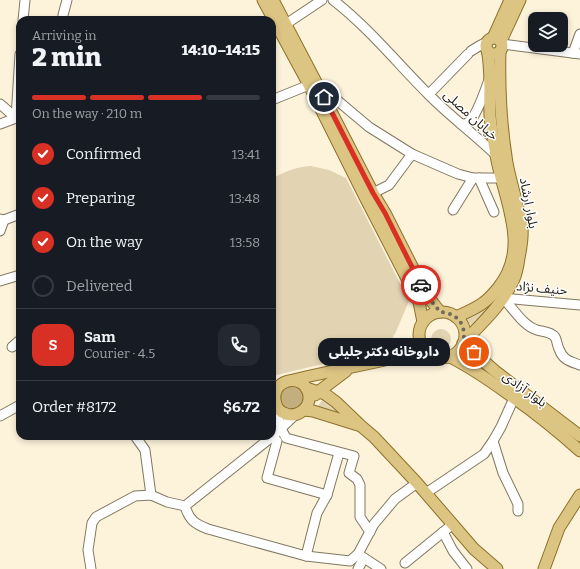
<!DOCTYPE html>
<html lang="en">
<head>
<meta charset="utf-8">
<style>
	:root { --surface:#171b24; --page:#242831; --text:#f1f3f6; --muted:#9ea1a6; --line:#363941; --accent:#d93025 }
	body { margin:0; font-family:Bitter,"Noto Sans Arabic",serif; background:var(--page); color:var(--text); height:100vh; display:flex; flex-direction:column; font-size:15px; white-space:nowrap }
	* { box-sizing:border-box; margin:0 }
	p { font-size:13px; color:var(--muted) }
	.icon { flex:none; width:22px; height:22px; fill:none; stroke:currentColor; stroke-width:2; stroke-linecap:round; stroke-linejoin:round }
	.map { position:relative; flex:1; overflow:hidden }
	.drawer { position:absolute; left:16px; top:16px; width:260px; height:424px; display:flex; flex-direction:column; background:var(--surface); border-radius:12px; box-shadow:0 2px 6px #0003 }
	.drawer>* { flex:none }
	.fabs { position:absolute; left:528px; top:12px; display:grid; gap:8px }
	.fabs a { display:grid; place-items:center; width:40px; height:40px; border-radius:8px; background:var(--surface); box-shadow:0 2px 6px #0003; font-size:20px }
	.pin { position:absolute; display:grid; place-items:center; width:34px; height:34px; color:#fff; margin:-17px; border:2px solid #fff; border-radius:50%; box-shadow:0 1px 4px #0007 }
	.courier { position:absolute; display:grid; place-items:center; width:40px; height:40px; margin:-20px; border:3px solid #d93025; border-radius:50%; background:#fff; color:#222; box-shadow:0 1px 5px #0007 }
	.bubble { position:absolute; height:28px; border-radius:12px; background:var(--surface); box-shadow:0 2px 6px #0003; font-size:13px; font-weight:800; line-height:28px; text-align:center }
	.overview em { font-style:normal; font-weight:800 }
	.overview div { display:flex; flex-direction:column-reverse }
	.overview { display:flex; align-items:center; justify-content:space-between; height:68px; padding:0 16px }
	h1 { font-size:26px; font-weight:800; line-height:30px }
	.bar { display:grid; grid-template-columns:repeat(4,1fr); gap:6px 4px; align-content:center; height:48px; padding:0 16px }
	.bar i { height:5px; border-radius:3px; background:var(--line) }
	.bar .current { background:var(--accent) }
	.bar p { grid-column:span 4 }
	.line { display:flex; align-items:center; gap:10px; padding:0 16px; border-top:1px solid var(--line) }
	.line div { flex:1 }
	.round { display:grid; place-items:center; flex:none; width:42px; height:42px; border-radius:12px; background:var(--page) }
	ol { padding:0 16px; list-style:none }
	li { display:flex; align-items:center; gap:12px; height:44px }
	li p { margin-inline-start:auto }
	li .icon { padding:4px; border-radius:50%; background:var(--accent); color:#fff; stroke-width:4 }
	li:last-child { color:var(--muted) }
	li i { width:22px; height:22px; border:2px solid var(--line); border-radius:50% }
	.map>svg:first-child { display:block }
	.green { fill:#e2d4b2 }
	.forest { fill:#c3ae7e }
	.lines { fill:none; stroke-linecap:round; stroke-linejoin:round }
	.minor-casing { stroke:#817862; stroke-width:11 }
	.major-casing { stroke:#8d7128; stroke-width:13 }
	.minor { stroke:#fff; stroke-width:9 }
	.major { stroke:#dcc483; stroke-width:11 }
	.done { stroke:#706a5c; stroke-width:4; stroke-dasharray:0 7.2 }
	.route { stroke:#d93025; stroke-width:5 }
	.labels { text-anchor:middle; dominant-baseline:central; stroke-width:3; stroke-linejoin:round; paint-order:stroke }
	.street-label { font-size:13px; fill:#242018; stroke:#fff }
</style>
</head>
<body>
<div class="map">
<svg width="580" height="569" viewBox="0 0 580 569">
	<rect width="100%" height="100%" fill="#fdf3db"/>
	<!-- green -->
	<g class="green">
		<path d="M 311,166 L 329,170 L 346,178 L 409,301 L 395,334 L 393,336 L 397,346 L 277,375 L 272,374 L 272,179 C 285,171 296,167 311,166 Z"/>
		<path d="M 488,304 L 490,306 L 471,325 L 465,318 Z"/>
		<circle cx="441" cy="339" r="10"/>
		<path d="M 323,399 L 343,415 L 342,417 L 317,407 Z"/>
	</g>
	<!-- forest -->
	<path class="forest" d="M 288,383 L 305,390 L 302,408 L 284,410 L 278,393 Z"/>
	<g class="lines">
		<!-- minor casing -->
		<g class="minor-casing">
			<g id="minor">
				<path d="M 333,0 C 369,28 397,63 429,95 C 450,116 474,134 495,154"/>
				<path d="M 23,20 L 25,0"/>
				<path d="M 63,20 L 63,15 L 67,0"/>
				<path d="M 286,24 L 322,0"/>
				<path d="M 502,44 L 580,54"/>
				<path d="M 471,51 L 479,46 L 487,42"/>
				<path d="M 573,53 L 580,34"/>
				<path d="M 319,85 L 369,127 L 412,154 L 458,174 L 473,178 L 502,178"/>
				<path d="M 429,94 L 468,54"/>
				<path d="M 272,100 L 309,85"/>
				<path d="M 0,104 L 16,118 L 19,119"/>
				<path d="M 0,124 L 16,118 L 20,54"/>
				<path d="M 461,124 C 462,124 466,124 467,123 C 476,119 485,90 489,80"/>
				<path d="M 479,178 L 494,212"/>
				<path d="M 373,193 L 389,185 L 412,154"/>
				<path d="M 453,210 L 473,178"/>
				<path d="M 0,219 L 4,220 L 20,214"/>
				<path d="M 0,231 L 4,220"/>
				<path d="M 0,281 L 20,275"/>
				<path d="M 503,298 C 513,308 523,326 537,330 C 543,332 550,331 555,337 C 557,340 557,345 559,349 C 563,360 569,361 580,365"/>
				<path d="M 503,298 L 580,305"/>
				<path d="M 12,347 L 20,340"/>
				<path d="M 277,407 C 278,419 280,428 286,438 L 354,456 L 349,473 L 357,479 L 360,485 L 360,517 L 370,532"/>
				<path d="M 0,416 L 20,405"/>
				<path d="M 135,436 L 145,450 L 151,495"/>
				<path d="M 273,436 L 277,441 L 267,478 L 327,495 L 317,513 L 306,556"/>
				<path d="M 493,441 L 503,473 L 518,504 L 518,511"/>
				<path d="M 426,493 L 484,454 L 493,441 L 501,427 L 514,398"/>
				<path d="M 327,495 L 339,453"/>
				<path d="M 185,506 C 189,520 195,524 208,529 L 306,556 L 350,561 L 358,554 L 374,524 L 395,499 L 417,483"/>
				<path d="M 185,506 L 273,436 L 295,415"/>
				<path d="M 443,532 L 453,551 L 467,569"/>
				<path d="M 358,554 L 381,569"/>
				<path d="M 405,563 L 453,524"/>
				<path d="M 91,569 L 88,550 L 92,523 L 96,517 L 135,496 L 151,495 L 167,502 L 185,506"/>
				<path d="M 358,569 L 364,558"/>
			</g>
		</g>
		<!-- major casing -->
		<g class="major-casing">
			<g id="major">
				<path d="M 263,0 L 309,85 L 365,197 L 419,302 L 423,322"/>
				<path d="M 273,0 L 317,84 L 373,193 L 385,213 L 426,294 L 440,312"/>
				<circle cx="494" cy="46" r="8"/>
				<path d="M 493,38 L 510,0"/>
				<path d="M 501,41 L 520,0"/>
				<path d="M 500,51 C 499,88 501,126 507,163 C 511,185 519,206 522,228 C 523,238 521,248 519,258 C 518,265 517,272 514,279 C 503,304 482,323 463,343 L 495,371 L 580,436"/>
				<circle cx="442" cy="335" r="23"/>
				<path d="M 456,317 C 465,313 475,309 483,303 C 489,299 493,294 498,288 C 533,245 501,196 495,149 C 493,138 491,127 490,116 C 489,93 492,72 487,49"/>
				<path d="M 450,357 C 470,367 489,380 507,393 C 533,411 557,430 580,451"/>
				<path d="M 293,380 L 310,376 L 399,357 L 422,348"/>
				<path d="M 306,388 L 325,394 L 336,402 L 361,426 L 374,437 L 417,483 L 474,549 L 497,569"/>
				<path d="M 315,395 L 318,392 L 346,371"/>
				<path d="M 272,403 C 276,406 279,411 284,413 C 296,419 310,409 309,396 C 306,370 265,379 277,407"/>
				<path d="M 304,410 L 313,411 L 358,425"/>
				<path d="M 544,569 L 559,528 L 580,495"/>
			</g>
		</g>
		<!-- minor -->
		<use href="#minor" class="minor"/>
		<!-- major -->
		<use href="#major" class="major"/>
	</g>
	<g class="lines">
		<!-- done -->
		<path class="done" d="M 421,285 L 426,294 L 440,312 C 458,313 467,325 463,343 L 474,352"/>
		<!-- route -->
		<path class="route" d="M 324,97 L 373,193 L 385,213 L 421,285"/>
	</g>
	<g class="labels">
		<!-- street labels -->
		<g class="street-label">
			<text transform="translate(471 115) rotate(42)">خیابان مصلی</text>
			<text transform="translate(529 203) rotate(79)">بلوار ارشاد</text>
			<text transform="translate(542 288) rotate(5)">حنیف نژاد</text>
			<text transform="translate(525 389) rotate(36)">بلوار آزادی</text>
		</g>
	</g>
</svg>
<div class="fabs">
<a><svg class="icon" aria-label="layers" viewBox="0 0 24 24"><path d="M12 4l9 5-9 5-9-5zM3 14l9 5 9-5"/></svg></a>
</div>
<div class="pin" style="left:474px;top:352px;background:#ea580c"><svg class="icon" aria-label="bag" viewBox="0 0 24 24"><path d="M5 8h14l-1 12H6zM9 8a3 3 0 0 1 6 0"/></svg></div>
<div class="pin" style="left:324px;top:97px;background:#1f2937"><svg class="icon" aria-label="home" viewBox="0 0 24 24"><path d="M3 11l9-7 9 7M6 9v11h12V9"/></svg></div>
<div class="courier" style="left:421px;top:285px"><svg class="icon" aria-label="car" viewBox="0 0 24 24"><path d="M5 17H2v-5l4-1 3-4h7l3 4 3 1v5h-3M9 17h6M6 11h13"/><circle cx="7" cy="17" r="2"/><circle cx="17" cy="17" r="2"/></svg></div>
<div class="bubble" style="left:318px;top:338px;width:132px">داروخانه دکتر جلیلی</div>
<section class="drawer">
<div class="overview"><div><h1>2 min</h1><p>Arriving in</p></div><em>14:10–14:15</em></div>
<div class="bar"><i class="current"></i><i class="current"></i><i class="current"></i><i></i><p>On the way · 210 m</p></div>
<ol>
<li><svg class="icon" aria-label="check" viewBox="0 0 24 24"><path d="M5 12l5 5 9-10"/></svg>Confirmed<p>13:41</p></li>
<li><svg class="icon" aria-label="check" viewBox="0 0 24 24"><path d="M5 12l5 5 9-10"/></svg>Preparing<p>13:48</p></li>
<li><svg class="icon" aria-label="check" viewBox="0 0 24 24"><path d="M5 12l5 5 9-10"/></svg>On the way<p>13:58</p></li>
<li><i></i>Delivered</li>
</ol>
<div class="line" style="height:72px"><b class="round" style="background:var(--accent);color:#fff">S</b><div><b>Sam</b><p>Courier · 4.5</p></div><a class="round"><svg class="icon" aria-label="phone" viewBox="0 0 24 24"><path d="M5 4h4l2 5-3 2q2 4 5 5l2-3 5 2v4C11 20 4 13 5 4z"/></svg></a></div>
<div class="line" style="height:52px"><div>Order #8172</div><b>$6.72</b></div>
</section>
</div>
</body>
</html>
